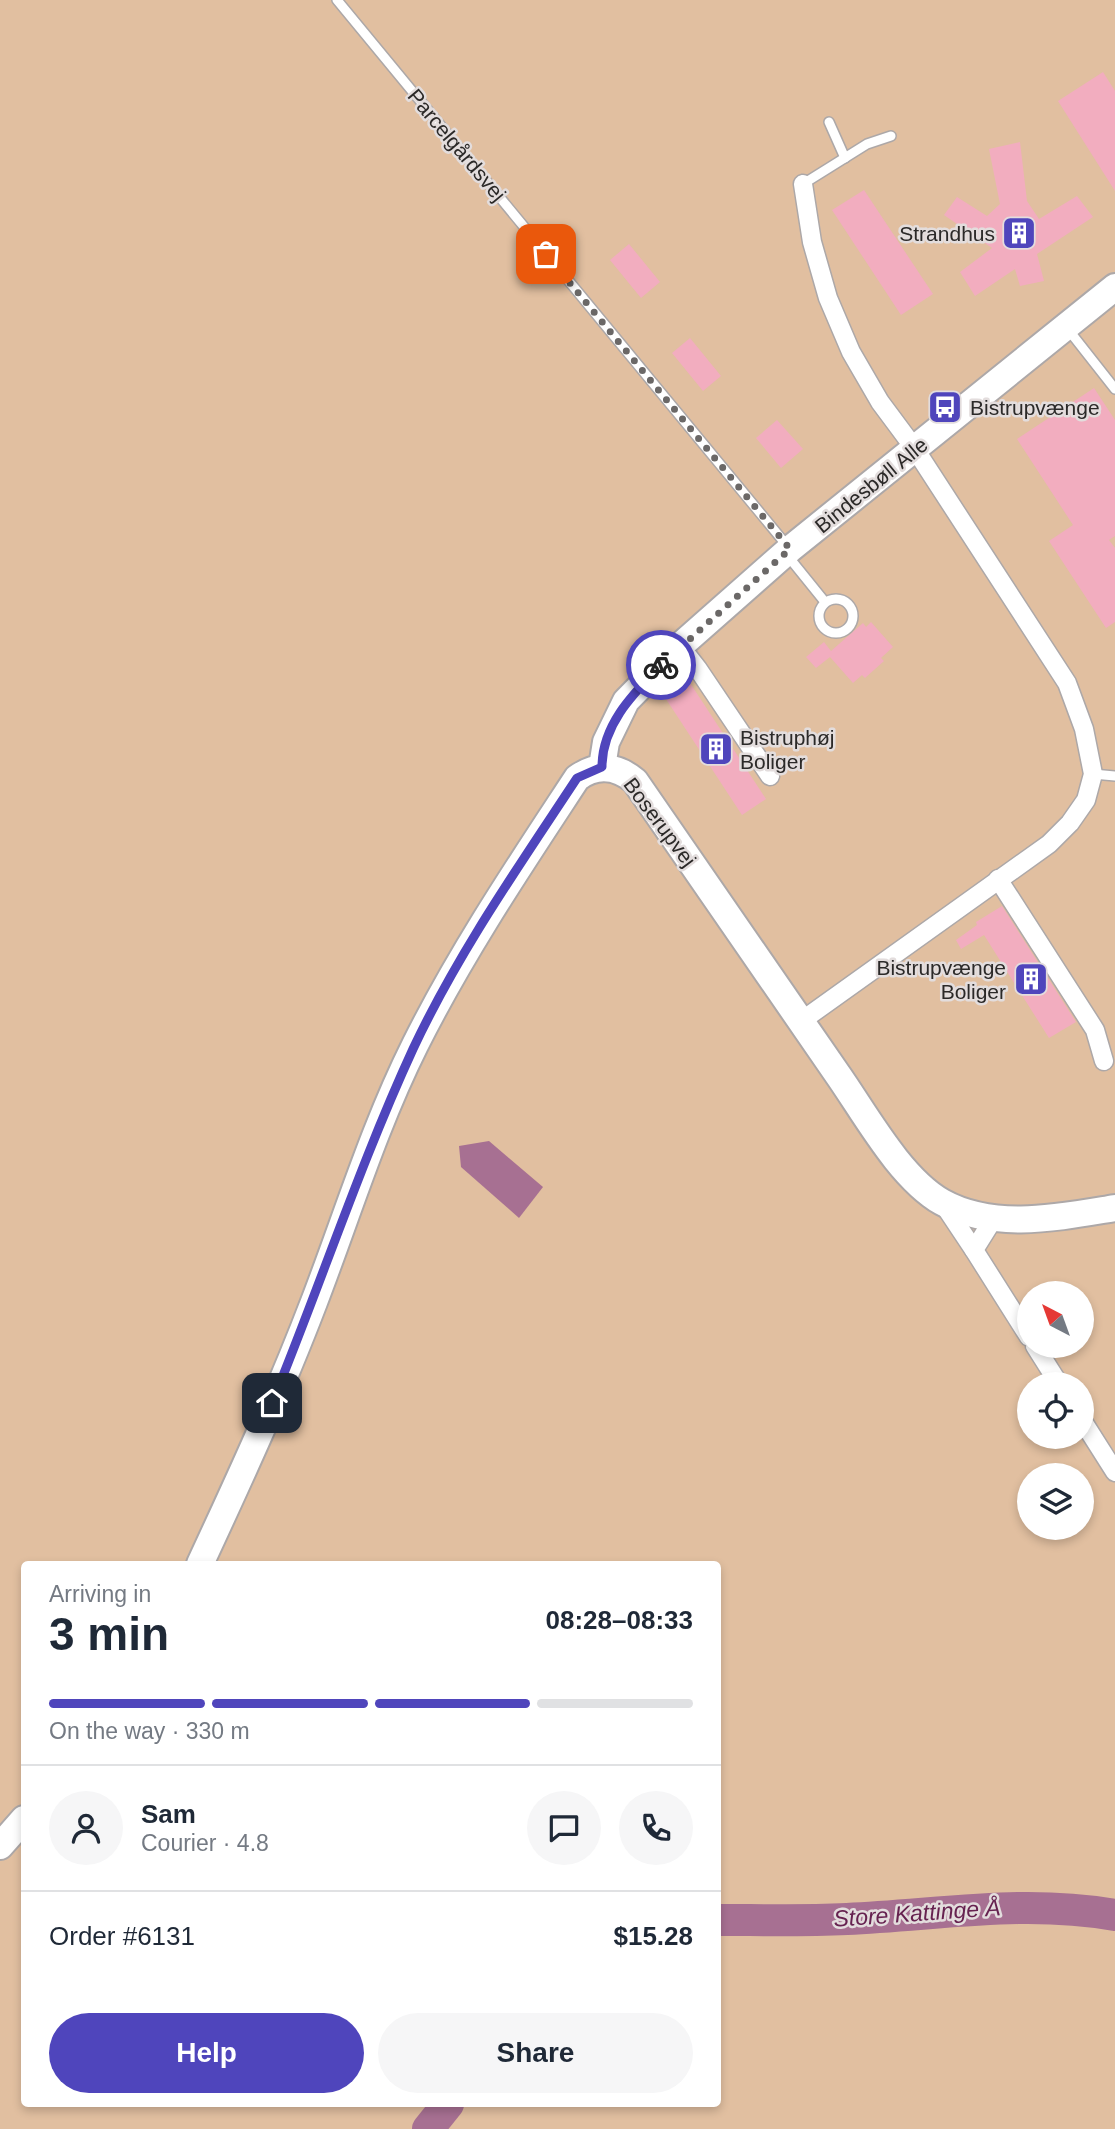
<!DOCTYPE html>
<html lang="en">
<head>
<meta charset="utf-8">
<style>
	:root { --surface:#fff; --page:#f6f6f7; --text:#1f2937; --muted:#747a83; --line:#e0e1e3; --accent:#4f45bc }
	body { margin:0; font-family:Helvetica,sans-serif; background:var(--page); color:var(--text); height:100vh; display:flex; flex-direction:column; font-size:26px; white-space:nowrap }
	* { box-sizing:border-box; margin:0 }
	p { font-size:23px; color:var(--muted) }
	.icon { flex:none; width:38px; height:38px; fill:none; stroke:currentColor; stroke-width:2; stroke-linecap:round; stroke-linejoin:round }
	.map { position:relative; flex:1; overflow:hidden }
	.sheet { position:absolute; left:21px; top:1561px; width:700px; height:546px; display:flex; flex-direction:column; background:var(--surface); border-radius:7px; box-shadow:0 4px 10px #0003 }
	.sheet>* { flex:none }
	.needle { width:46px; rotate:319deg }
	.controls { position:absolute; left:1017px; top:1281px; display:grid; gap:14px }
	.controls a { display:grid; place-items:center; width:77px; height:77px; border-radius:50%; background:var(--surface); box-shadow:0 4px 10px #0003; font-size:35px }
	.pin { position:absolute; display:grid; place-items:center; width:60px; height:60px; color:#fff; margin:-30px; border-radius:14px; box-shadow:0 4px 10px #0006 }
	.courier { position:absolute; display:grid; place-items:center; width:70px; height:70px; margin:-35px; border:5px solid #4f45bc; border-radius:50%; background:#fff; color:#222; box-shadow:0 2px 9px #0007 }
	.overview em { font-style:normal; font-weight:700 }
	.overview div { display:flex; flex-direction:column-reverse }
	.overview { display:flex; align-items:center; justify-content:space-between; height:119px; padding:0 28px }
	h1 { font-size:46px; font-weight:700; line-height:52px }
	.bar { display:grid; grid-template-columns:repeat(4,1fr); gap:10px 7px; align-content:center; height:84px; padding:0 28px }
	.bar i { height:9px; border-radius:5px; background:var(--line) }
	.bar .selected { background:var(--accent) }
	.bar p { grid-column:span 4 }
	.line { display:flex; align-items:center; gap:18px; padding:0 28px; border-top:2px solid var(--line) }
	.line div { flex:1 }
	.round { display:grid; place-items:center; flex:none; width:74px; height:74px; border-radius:37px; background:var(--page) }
	.cta { display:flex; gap:14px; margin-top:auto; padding:14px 28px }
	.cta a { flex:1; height:80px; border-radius:42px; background:var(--accent); color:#fff; font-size:28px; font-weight:700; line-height:80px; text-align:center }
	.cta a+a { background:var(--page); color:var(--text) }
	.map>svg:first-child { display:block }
	.green { fill:#e1bfa0; fill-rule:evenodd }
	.water { fill:#a77092 }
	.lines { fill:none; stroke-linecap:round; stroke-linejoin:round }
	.river { stroke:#a77092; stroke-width:32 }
	.building { fill:#f2adbf }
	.lane-casing { stroke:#ada8a8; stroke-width:12 }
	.street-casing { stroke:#ada8a8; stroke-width:21 }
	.secondary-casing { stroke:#ada8a8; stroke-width:30 }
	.lane { stroke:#fff; stroke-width:9 }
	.street { stroke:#fff; stroke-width:18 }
	.secondary { stroke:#fff; stroke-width:26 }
	.done { stroke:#6b6867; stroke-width:7; stroke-dasharray:0 12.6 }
	.route { stroke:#4f45bc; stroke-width:9 }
	.labels { text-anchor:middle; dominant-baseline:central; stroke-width:5; stroke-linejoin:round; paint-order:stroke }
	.street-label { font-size:21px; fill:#2b2928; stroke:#e3dddd }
	.poi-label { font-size:21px; fill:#2b2928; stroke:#e3dddd; text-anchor:end }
	.water-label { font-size:23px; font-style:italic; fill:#662250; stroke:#e3dddd }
</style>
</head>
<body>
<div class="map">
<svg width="1115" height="2129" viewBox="0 0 1115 2129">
	<rect width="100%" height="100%" fill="#e3dddd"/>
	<!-- green -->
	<path class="green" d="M 0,0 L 1115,0 L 1115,2129 L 0,2129 ZM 1029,1293 L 1082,1293 L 1082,1346 L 1029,1346 ZM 1029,1384 L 1082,1384 L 1082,1437 L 1029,1437 ZM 1029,1475 L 1082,1475 L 1082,1528 L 1029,1528 ZM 24,1564 L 718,1564 L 718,2104 L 24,2104 Z"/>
	<!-- water -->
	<path class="water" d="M 489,1141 L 543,1187 L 519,1218 L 461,1167 L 459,1146 Z"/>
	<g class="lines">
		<!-- river -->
		<g class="river">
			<path d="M 718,1920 C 760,1920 804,1921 847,1919 C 939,1915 1023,1899 1115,1915"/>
			<path d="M 428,2129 L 448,2104"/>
		</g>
	</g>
	<!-- building -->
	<g class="building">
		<path d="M 1103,72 L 1115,91 L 1115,191 L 1058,101 Z"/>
		<path d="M 1020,142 L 1027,201 L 1039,219 L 1077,196 L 1093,217 L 1037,254 L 1044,281 L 1020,286 L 1015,269 L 975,296 L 960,272 L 992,248 L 944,215 L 957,197 L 987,216 L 1000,204 L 989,149 Z"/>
		<path d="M 864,190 L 933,294 L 901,315 L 832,210 Z"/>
		<path d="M 629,244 L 660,282 L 641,298 L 610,260 Z"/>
		<path d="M 690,338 L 721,376 L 703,391 L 672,353 Z"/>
		<path d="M 1094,388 L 1115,420 L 1115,536 L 1109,540 L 1115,548 L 1115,622 L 1106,628 L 1049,541 L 1073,525 L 1017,439 Z"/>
		<path d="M 777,420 L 803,449 L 781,468 L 756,438 Z"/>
		<path d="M 871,622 L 893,647 L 881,658 L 884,661 L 865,678 L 862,675 L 853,683 L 830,657 L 816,668 L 806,657 L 824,642 L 831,651 L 863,623 L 866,627 Z"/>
		<path d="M 690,683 L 766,799 L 742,815 L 666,699 Z"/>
		<path d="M 1002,906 L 1076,1022 L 1049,1038 L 984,935 L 961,949 L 956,940 L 977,925 L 976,922 Z"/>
	</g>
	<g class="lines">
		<!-- lane casing -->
		<g class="lane-casing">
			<g id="lane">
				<path d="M 337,0 L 789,548"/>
				<path d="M 829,122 L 845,158"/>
				<path d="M 803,184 L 867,144 L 891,136"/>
				<path d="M 1067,328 L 1115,389"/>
				<path d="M 787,555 L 825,602"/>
				<circle cx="836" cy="616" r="17"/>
				<path d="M 1093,774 L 1115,776"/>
			</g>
		</g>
		<!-- street casing -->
		<g class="street-casing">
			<g id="street">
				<path d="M 680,646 L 698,669 L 770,776"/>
				<path d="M 998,879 L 1095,1030 L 1104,1061"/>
				<path d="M 800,1022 L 1049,844 L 1070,823 L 1086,800 L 1093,774 L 1084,729 L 1067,683 L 915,449 L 880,402 L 851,352 L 828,298 L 812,242 L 803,184"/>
				<path d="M 944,1205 L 974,1250"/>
				<path d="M 994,1218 L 974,1250 L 1029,1337"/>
				<path d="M 1035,1346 L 1059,1384"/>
				<path d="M 1082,1420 L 1115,1472"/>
			</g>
		</g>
		<!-- secondary casing -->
		<g class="secondary-casing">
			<g id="secondary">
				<path d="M 602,767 L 606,742 L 626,701 L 680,646 L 790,549 L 1115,287"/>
				<path d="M 200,1564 C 240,1478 280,1391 314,1302 C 347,1216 374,1127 415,1045 C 462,951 520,865 577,778 C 597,763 617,766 635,781 C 703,880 770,978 838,1075 C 866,1115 900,1178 942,1202 C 994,1231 1060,1217 1115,1208"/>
				<path d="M 0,1846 L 24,1819"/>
			</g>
		</g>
		<!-- lane -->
		<use href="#lane" class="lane"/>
		<!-- street -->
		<use href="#street" class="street"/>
		<!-- secondary -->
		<use href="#secondary" class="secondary"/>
	</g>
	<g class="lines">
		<!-- done -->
		<path class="done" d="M 546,254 L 790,549 L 661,665"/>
		<!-- route -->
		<path class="route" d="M 272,1403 C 320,1286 360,1164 413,1049 C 458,953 519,866 577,778 L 602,767 C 602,724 634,693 661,665"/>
	</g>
	<!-- icons -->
	<defs>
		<g id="building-square" transform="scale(1.75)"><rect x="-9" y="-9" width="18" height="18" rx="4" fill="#4f45bc" stroke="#e3dddd"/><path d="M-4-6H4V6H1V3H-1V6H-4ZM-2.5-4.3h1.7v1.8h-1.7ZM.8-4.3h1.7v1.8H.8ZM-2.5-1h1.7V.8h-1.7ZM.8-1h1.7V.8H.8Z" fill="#fff"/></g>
		<g id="bus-square" transform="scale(1.75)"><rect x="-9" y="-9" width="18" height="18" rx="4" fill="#4f45bc" stroke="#e3dddd"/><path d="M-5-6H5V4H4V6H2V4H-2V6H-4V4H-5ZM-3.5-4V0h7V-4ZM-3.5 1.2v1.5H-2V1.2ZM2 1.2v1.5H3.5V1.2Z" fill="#fff"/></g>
	</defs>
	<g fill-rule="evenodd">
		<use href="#building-square" x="1019" y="233"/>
		<use href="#bus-square" x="945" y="407"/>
		<use href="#building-square" x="716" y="749"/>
		<use href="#building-square" x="1031" y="979"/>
	</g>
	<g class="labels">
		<!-- street labels -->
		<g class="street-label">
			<text transform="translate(457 145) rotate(50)">Parcelgårdsvej</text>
			<text transform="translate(871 485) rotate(-39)">Bindesbøll Alle</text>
			<text transform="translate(660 822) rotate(53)">Boserupvej</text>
		</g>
		<!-- poi labels -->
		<g class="poi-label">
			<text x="995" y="233">Strandhus</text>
			<text x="970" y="407" text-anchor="start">Bistrupvænge</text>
			<text x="740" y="737" text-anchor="start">Bistruphøj<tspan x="740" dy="24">Boliger</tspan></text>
			<text x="1006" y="967">Bistrupvænge<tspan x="1006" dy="24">Boliger</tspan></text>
		</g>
		<!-- water labels -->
		<g class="water-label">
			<text transform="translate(917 1913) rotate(-4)">Store Kattinge Å</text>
		</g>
	</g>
</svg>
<div class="controls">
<a><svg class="needle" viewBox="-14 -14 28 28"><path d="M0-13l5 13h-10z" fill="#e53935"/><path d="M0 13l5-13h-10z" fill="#747a83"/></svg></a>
<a><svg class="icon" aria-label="locate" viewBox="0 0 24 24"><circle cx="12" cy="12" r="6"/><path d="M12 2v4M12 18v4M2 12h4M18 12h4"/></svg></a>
<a><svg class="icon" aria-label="layers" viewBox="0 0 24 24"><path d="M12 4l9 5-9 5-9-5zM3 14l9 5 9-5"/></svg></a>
</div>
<div class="pin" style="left:546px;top:254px;background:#ea580c"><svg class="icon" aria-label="bag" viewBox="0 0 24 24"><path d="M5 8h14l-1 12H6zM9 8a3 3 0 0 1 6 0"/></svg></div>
<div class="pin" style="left:272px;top:1403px;background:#1f2937"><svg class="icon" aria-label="home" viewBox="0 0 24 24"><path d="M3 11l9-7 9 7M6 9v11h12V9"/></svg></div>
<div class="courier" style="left:661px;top:665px"><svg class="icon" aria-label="bike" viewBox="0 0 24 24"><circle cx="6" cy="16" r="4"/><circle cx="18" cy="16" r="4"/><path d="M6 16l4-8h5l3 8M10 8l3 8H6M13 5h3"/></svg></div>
<section class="sheet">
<div class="overview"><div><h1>3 min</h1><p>Arriving in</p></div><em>08:28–08:33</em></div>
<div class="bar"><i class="selected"></i><i class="selected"></i><i class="selected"></i><i></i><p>On the way · 330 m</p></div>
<div class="line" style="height:126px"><a class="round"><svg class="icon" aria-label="person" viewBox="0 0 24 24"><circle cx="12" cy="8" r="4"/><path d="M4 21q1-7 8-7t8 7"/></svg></a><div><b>Sam</b><p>Courier · 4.8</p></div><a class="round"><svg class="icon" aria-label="chat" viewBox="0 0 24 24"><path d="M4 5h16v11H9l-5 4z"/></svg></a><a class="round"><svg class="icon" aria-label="phone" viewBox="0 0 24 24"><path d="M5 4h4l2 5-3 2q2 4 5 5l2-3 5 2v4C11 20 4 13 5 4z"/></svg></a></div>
<div class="line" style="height:91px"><div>Order #6131</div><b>$15.28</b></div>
<div class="cta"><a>Help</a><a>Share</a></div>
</section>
</div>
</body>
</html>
